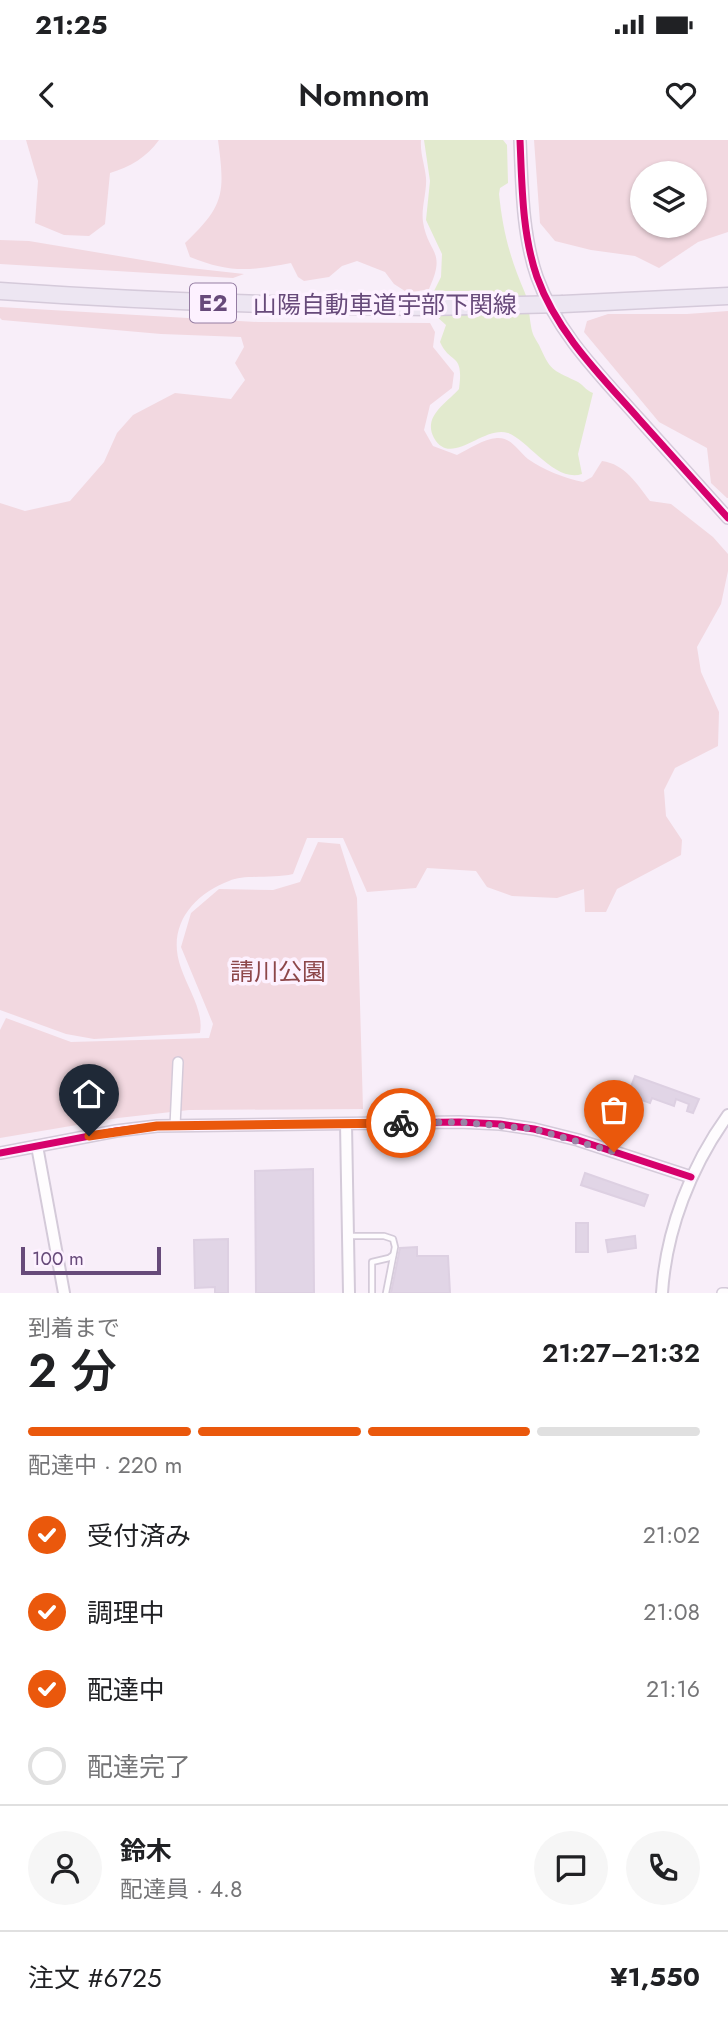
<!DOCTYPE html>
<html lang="ja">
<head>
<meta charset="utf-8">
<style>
	:root { --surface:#fff; --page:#f6f6f6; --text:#202124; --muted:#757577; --line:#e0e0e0; --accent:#ea580c }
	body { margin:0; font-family:Jost,"Noto Sans JP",sans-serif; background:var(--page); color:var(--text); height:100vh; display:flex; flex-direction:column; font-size:26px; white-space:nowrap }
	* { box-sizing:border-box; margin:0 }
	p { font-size:23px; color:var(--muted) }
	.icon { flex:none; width:38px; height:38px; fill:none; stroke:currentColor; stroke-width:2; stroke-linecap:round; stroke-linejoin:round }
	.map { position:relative; height:1153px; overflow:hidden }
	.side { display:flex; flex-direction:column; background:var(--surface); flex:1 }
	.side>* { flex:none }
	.controls { position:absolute; left:630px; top:21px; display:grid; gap:14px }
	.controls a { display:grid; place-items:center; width:77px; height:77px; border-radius:50%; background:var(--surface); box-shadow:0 2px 5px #0004; font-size:35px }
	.scale { position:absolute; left:21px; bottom:18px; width:140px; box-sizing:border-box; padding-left:7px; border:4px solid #674a7a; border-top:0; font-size:19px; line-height:24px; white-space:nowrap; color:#674a7a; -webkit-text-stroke:5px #fdf1ff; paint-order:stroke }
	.pin { position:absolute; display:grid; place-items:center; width:60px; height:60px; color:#fff; margin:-72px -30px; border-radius:50% 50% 50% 0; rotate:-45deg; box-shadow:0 0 7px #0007 }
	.pin .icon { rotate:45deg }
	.courier { position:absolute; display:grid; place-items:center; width:70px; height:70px; margin:-35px; border:5px solid #ea580c; border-radius:50%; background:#fff; color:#222; box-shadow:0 2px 9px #0007 }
	.headline em { font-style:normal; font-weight:600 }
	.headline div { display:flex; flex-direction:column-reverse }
	.headline { display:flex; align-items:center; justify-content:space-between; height:119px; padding:0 28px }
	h1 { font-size:46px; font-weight:600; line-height:52px }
	.bar { display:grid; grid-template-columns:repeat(4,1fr); gap:10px 7px; align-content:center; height:84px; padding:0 28px }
	.bar i { height:9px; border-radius:5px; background:var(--line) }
	.bar .current { background:var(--accent) }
	.bar p { grid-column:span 4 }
	.line { display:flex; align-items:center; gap:18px; padding:0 28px; border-top:2px solid var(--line) }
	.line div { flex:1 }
	.round { display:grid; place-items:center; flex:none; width:74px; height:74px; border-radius:37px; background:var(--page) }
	ol { padding:0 28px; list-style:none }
	li { display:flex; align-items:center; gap:21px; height:77px }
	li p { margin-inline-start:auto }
	li .icon { padding:7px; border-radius:50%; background:var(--accent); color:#fff; stroke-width:4 }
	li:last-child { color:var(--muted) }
	li i { width:38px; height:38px; border:4px solid var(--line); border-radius:50% }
	.status { display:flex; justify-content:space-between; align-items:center; height:49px; padding:0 35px; background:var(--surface); direction:ltr }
	.status svg { height:19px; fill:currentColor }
	header { display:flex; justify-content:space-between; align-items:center; height:91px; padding:0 28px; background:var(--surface); font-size:32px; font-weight:600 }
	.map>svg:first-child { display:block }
	.green { fill:#f2d8e0; fill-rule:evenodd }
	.water { fill:#e2eace }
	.building { fill:#e1d5e6; stroke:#ddd0e2; stroke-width:2 }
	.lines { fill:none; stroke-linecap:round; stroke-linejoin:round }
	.service-casing { stroke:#d4cad9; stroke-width:8 }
	.minor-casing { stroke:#d4cad9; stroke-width:12 }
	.tertiary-casing { stroke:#d4cad9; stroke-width:14 }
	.motorway-casing { stroke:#d5cada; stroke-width:19 }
	.service { stroke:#fefcfe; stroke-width:4.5 }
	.minor { stroke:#fefcfe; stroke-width:9 }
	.tertiary { stroke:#fefcfe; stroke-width:10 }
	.motorway { stroke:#ede6f2; stroke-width:16 }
	.motorway-bridge-casing { stroke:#d5cada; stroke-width:19; stroke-linecap:butt }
	.motorway-bridge { stroke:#ede6f2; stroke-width:16 }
	.cycleway-casing { stroke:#fdf1ff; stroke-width:11 }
	.cycleway { stroke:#d6006c; stroke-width:7 }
	.done { stroke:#9a83a6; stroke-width:7; stroke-dasharray:0 12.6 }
	.route { stroke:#ea580c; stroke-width:9 }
	.labels { text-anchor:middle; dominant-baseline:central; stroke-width:7; stroke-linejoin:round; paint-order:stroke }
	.shield { fill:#fdf1ff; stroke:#947ca2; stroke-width:2 }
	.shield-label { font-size:23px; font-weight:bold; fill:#674a7a }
	.street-label { font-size:24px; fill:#674a7a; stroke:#fdf1ff }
	.park-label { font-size:24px; fill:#8d474a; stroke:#fdf1ff }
</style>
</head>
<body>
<div class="status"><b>21:25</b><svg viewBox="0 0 49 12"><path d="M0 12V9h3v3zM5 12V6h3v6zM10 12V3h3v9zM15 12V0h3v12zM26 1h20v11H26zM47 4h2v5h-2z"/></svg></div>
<header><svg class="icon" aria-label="back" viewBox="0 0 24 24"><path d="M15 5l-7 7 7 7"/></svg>Nomnom<svg class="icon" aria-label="heart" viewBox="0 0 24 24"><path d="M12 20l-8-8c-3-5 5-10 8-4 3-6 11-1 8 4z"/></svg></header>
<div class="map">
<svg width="728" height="1153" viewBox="0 0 728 1153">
	<rect width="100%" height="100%" fill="#f8eef9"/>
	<!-- green -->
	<g class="green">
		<path d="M 26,0 L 159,0 C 147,17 130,27 110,33 L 105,84 L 89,96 L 64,95 L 35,83 L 38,41 Z"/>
		<path d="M 218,0 L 421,0 C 420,14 425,25 426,38 C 427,52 421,68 423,82 C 428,114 447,110 429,149 L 408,153 L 394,144 L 385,132 L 357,121 L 342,126 L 329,137 L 304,141 L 298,137 L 291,123 C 249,131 230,133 190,117 L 185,103 C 225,65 225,53 218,0 Z"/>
		<path d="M 534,0 L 728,0 L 728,92 L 698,102 L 659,128 L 635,116 L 591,110 L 555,101 L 540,83 ZM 642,33 L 695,33 L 695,86 L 642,86 Z"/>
		<path d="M 0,100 L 29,101 L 190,128 L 244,134 L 233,138 L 0,124 Z"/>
		<path d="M 0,167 L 258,182 L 430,183 L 435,192 L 433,207 L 454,233 L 452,248 L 430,265 L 424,290 L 433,306 L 457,315 C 469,309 483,299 497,298 C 511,297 518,311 528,319 C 542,329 566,339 583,342 L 592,337 L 602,321 C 625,324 637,344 650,361 L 671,364 L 713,397 L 728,414 L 728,431 L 721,464 L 697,507 L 701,532 L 719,572 L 718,606 L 675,628 L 664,650 L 666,676 L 682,700 L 681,715 L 617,749 L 606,772 L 585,772 L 584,749 L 557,758 L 512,756 L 487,747 L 476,731 L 427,728 L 416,748 L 367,752 L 343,698 L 307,698 L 293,734 C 273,739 245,734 229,741 C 192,755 166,787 181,828 C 188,849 204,871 200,893 L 94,899 L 66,894 L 0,870 L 0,363 L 25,371 L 70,361 L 104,322 L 117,293 L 133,275 L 175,253 L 231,259 L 245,240 L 235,223 L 244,207 L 241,197 L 161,194 L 2,180 L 0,178 Z"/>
		<path d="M 728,171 L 728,358 L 727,358 L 711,343 L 707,308 L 659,282 L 584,192 L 587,181 L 608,174 L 687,174 Z"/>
		<path d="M 318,702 L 340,704 L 357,758 L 363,969 L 189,970 L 118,978 L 0,998 L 0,890 L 6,878 L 71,902 L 209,898 L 213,884 L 181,807 L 191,773 L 219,749 L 273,750 L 300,742 Z"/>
	</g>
	<!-- water -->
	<path class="water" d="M 424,0 L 503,0 L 507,5 L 508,43 L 500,48 L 499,54 C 503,92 510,118 525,153 C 529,163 529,175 531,186 C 532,194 535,198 539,205 C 551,231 551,229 576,241 C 583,244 585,250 593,253 L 578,314 L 582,334 C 555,343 528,300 508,293 C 483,285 451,328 434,298 C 422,276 448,262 459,249 C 464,211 451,226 440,202 L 446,185 L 436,176 L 431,157 L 441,137 L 442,114 L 426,80 L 430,41 Z"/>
	<!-- building -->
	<g class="building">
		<path d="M 635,936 L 699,959 L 693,973 L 687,971 L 689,964 L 676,959 L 674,966 L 652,958 L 650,963 L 628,955 Z"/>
		<path d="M 313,1029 L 314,1153 L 256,1153 L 255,1031 Z"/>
		<path d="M 585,1033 L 648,1055 L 644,1066 L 581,1045 Z"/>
		<rect x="576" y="1083" width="12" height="29"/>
		<path d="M 635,1096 L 636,1108 L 608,1112 L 606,1100 Z"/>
		<path d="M 228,1099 L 228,1153 L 215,1153 L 215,1147 L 195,1148 L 194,1100 Z"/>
		<path d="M 417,1107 L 417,1116 L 448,1116 L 450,1153 L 391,1153 L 400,1108 Z"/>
	</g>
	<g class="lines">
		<!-- service casing -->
		<g class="service-casing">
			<g id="service">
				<path d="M 349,1096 L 384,1096 L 393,1099 L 395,1107 L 386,1153"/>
				<path d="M 372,1153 L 372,1122 L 389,1118 L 393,1115"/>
			</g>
		</g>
		<!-- minor casing -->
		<g class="minor-casing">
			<g id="minor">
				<path d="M 175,986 L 178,922"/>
				<path d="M 722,1153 L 726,1153"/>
			</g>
		</g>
		<!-- tertiary casing -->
		<g class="tertiary-casing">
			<g id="tertiary">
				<path d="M 520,0 C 522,45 522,94 537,137 C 557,193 601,236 639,279 C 669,312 698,345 728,378"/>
				<path d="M 346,984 L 349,1153"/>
				<path d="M 37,1006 L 64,1153"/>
				<path d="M 0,1013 L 116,991 L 157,986 L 459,982 L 500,984 L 534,989 L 578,1000 L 691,1037"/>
				<path d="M 662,1153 C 666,1090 691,1026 728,975"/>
			</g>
		</g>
		<!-- motorway casing -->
		<g class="motorway-casing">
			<g id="motorway">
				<path d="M 0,151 C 142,161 284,166 427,167"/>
				<path d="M 563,164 L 728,156"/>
			</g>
		</g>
		<!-- service -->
		<use href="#service" class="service"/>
		<!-- minor -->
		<use href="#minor" class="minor"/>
		<!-- tertiary -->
		<use href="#tertiary" class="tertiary"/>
		<!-- motorway -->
		<use href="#motorway" class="motorway"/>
		<!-- motorway-bridge casing -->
		<g class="motorway-bridge-casing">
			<path id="motorway-bridge" d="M 427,167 L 563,164"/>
		</g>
		<!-- motorway-bridge -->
		<use href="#motorway-bridge" class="motorway-bridge"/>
		<!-- cycleway casing -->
		<g class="cycleway-casing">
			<g id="cycleway">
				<path d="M 520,0 C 522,45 522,94 537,137 C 557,193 601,236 639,279 C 669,312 698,345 728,378"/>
				<path d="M 0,1013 L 116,991 L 157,986 L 459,982 L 500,984 L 534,989 L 578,1000 L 691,1037"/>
			</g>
		</g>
		<!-- cycleway -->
		<use href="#cycleway" class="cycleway"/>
	</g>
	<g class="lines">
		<!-- done -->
		<path class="done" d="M 401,983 L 459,982 L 534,989 L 614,1012"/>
		<!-- route -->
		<path class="route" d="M 89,996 L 157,986 L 401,983"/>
	</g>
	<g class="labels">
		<!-- shield labels -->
		<rect class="shield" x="190" y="143.5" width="46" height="39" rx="5"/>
		<g class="shield-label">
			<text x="213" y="163">E2</text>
		</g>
		<!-- street labels -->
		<g class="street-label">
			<text x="385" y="164">山陽自動車道宇部下関線</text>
		</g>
		<!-- park labels -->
		<g class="park-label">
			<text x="278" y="831">請川公園</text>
		</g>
	</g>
</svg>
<div class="controls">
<a><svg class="icon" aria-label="layers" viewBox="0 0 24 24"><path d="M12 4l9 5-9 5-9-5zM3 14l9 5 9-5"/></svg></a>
</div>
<div class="scale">100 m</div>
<div class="pin" style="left:614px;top:1012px;background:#ea580c"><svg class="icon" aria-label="bag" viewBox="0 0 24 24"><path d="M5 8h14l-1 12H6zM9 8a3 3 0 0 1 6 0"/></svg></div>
<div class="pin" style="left:89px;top:996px;background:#1f2937"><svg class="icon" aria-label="home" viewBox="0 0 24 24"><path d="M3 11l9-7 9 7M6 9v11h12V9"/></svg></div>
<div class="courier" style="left:401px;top:983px"><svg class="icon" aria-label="bike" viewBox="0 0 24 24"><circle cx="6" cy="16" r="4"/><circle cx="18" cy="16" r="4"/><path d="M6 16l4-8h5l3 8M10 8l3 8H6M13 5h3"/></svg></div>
</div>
<section class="side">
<div class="headline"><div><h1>2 分</h1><p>到着まで</p></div><em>21:27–21:32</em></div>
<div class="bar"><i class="current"></i><i class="current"></i><i class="current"></i><i></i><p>配達中 · 220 m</p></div>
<ol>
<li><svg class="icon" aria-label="check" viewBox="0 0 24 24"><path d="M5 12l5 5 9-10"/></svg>受付済み<p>21:02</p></li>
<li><svg class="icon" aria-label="check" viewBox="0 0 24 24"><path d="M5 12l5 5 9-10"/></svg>調理中<p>21:08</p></li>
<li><svg class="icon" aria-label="check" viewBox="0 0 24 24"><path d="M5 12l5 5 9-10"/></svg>配達中<p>21:16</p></li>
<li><i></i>配達完了</li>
</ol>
<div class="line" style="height:126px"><a class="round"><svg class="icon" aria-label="person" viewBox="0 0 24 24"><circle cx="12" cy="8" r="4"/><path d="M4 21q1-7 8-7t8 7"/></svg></a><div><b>鈴木</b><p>配達員 · 4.8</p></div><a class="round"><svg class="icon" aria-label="chat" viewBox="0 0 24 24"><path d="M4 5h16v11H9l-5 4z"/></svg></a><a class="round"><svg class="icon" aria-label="phone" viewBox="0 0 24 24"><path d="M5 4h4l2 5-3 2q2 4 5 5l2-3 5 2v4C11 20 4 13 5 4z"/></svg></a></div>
<div class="line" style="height:91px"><div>注文 #6725</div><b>¥1,550</b></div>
</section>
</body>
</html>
